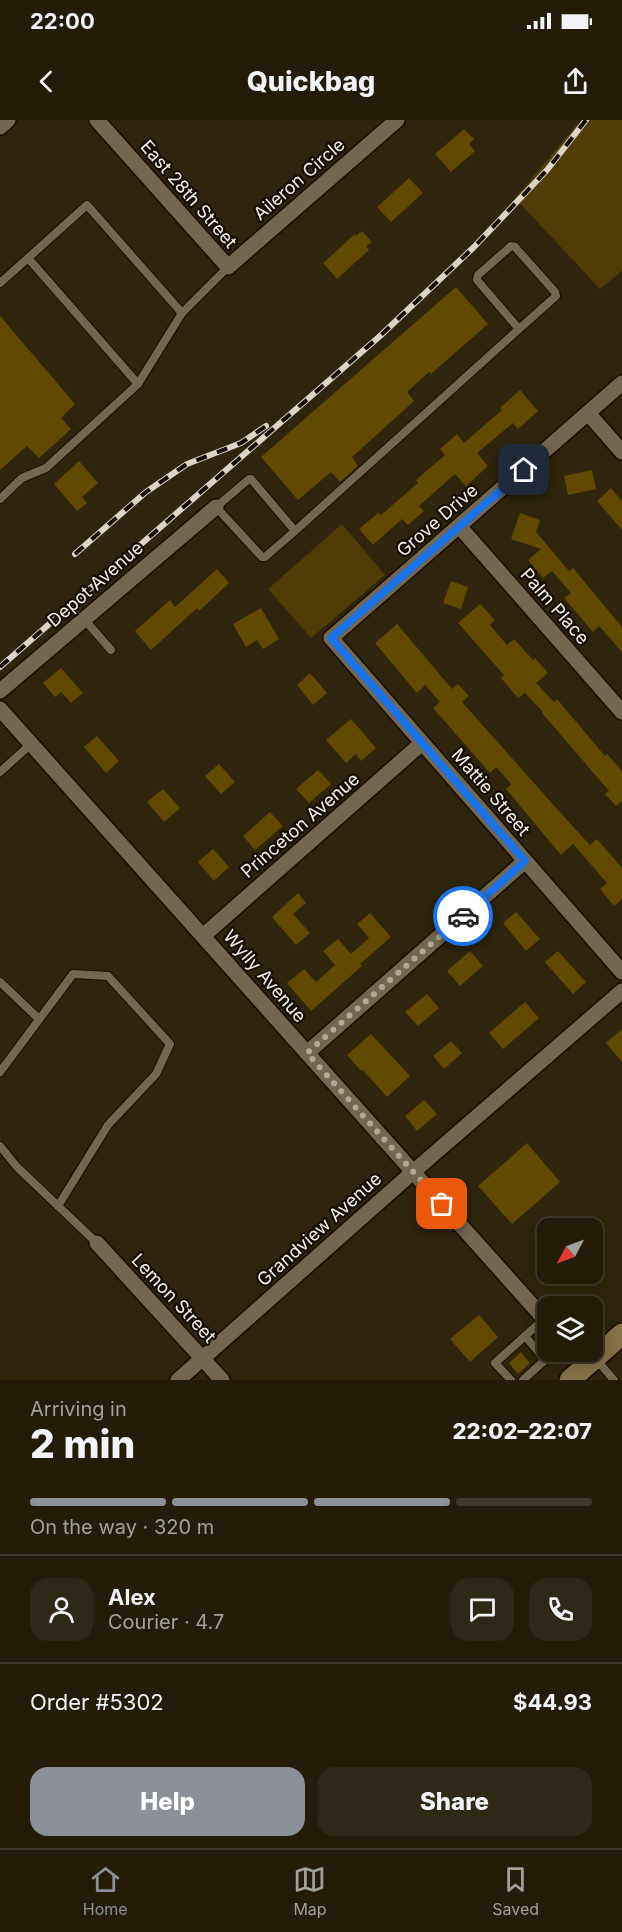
<!DOCTYPE html>
<html lang="en">
<head>
<meta charset="utf-8">
<style>
	:root { --surface:#221c09; --page:#2e2917; --text:#f1f3f6; --muted:#a2a19c; --line:#3f3a2a; --accent:#8c9099 }
	body { margin:0; font-family:Inter,sans-serif; background:var(--page); color:var(--text); height:100vh; display:flex; flex-direction:column; font-size:22px; white-space:nowrap }
	* { box-sizing:border-box; margin:0 }
	p { font-size:20px; color:var(--muted) }
	.icon { flex:none; width:33px; height:33px; fill:none; stroke:currentColor; stroke-width:2; stroke-linecap:round; stroke-linejoin:round }
	.map { position:relative; height:1260px; overflow:hidden }
	.drawer { display:flex; flex-direction:column; background:var(--surface); flex:1 }
	.drawer>* { flex:none }
	.needle { width:39px; rotate:229deg }
	.fabs { position:absolute; left:537px; top:1098px; display:grid; gap:12px }
	.fabs a { display:grid; place-items:center; width:66px; height:66px; border-radius:12px; background:var(--surface); box-shadow:0 3px 15px #0003,0 0 0 2px var(--line); font-size:30px }
	.pin { position:absolute; display:grid; place-items:center; width:51px; height:51px; color:#fff; margin:-26px; border-radius:12px; box-shadow:0 3px 9px #0006 }
	.courier { position:absolute; display:grid; place-items:center; width:60px; height:60px; margin:-30px; border:4px solid #1a73e8; border-radius:50%; background:#fff; color:#222; box-shadow:0 2px 8px #0007 }
	.head em { font-style:normal; font-weight:800 }
	.head div { display:flex; flex-direction:column-reverse }
	.head { display:flex; align-items:center; justify-content:space-between; height:102px; padding:0 30px }
	h1 { font-size:39px; font-weight:800; line-height:45px }
	.bar { display:grid; grid-template-columns:repeat(4,1fr); gap:9px 6px; align-content:center; height:72px; padding:0 30px }
	.bar i { height:8px; border-radius:4px; background:var(--line) }
	.bar .active { background:var(--accent) }
	.bar p { grid-column:span 4 }
	.line { display:flex; align-items:center; gap:15px; padding:0 30px; border-top:2px solid var(--line) }
	.line div { flex:1 }
	.round { display:grid; place-items:center; flex:none; width:63px; height:63px; border-radius:18px; background:var(--page) }
	.button { display:flex; gap:12px; margin-top:auto; padding:12px 30px }
	.button a { flex:1; height:69px; border-radius:18px; background:var(--accent); color:#fff; font-size:24px; font-weight:800; line-height:69px; text-align:center }
	.button a+a { background:var(--page); color:var(--text) }
	.status { display:flex; justify-content:space-between; align-items:center; height:42px; padding:0 30px; background:var(--surface); direction:ltr }
	.status svg { height:16px; fill:currentColor }
	header { display:flex; justify-content:space-between; align-items:center; height:78px; padding:0 30px; background:var(--surface); font-size:27px; font-weight:800 }
	.tab-bar { display:flex; justify-content:space-around; align-items:center; height:84px; border-top:2px solid var(--line); background:var(--surface); font-size:16px; color:var(--muted) }
	.tab-bar a { display:grid; justify-items:center; gap:3px }
	.tab-bar .active { color:var(--accent) }
	.map>svg:first-child { display:block }
	.green { fill:#4f3c06 }
	.building { fill:#614900 }
	.lines { fill:none; stroke-linecap:round; stroke-linejoin:round }
	.lane-casing { stroke:#170d00; stroke-width:10 }
	.street-casing { stroke:#170d00; stroke-width:18 }
	.secondary-casing { stroke:#170d00; stroke-width:24 }
	.lane { stroke:#73674d; stroke-width:8 }
	.street { stroke:#73674d; stroke-width:15 }
	.secondary { stroke:#837147; stroke-width:21 }
	.rail-casing { stroke:#dcd5c6; stroke-width:6 }
	.rail { stroke:#130e05; stroke-width:4; stroke-dasharray:11; stroke-linecap:butt }
	.done { stroke:#b1aa98; stroke-width:6; stroke-dasharray:0 10.8 }
	.route { stroke:#1a73e8; stroke-width:8 }
	.labels { text-anchor:middle; dominant-baseline:central; stroke-width:4.5; stroke-linejoin:round; paint-order:stroke }
	.street-label { font-size:18px; fill:#f8f1e3; stroke:#130e05 }
</style>
</head>
<body>
<div class="status"><b>22:00</b><svg viewBox="0 0 49 12"><path d="M0 12V9h3v3zM5 12V6h3v6zM10 12V3h3v9zM15 12V0h3v12zM26 1h20v11H26zM47 4h2v5h-2z"/></svg></div>
<header><svg class="icon" aria-label="back" viewBox="0 0 24 24"><path d="M15 5l-7 7 7 7"/></svg>Quickbag<svg class="icon" aria-label="share" viewBox="0 0 24 24"><path d="M12 15V3M7 8l5-5 5 5M5 13v7h14v-7"/></svg></header>
<div class="map">
<svg width="622" height="1260" viewBox="0 0 622 1260">
	<rect width="100%" height="100%" fill="#2e250c"/>
	<!-- green -->
	<g class="green">
		<path d="M 581,0 L 622,0 L 622,151 L 600,169 L 515,78 Z"/>
		<path d="M 342,404 L 385,455 L 311,518 L 268,469 Z"/>
	</g>
	<!-- building -->
	<g class="building">
		<path d="M 464,9 L 474,19 L 469,24 L 475,31 L 451,52 L 435,34 Z"/>
		<path d="M 409,58 L 423,73 L 391,102 L 377,87 Z"/>
		<path d="M 362,111 L 372,122 L 366,126 L 369,130 L 337,159 L 323,143 L 355,114 L 356,116 Z"/>
		<path d="M 456,167 L 488,204 L 431,254 L 429,252 L 407,272 L 414,281 L 352,337 L 358,346 L 340,362 L 331,352 L 298,380 L 261,337 Z"/>
		<path d="M 0,196 L 75,284 L 61,298 L 71,309 L 39,338 L 27,326 L 0,350 Z"/>
		<path d="M 520,270 L 538,291 L 518,309 L 513,303 L 477,333 L 488,346 L 466,366 L 455,354 L 419,386 L 424,391 L 408,405 L 402,399 L 373,425 L 359,409 L 378,393 L 381,395 L 418,363 L 416,360 L 445,335 L 440,329 L 457,314 L 464,323 L 502,290 L 500,288 Z"/>
		<path d="M 79,341 L 98,363 L 82,377 L 87,383 L 77,391 L 54,364 Z"/>
		<path d="M 592,350 L 596,369 L 568,375 L 564,356 Z"/>
		<path d="M 611,368 L 622,381 L 622,410 L 597,381 Z"/>
		<path d="M 520,393 L 540,400 L 536,412 L 569,451 L 573,448 L 622,507 L 622,532 L 599,506 L 593,512 L 564,478 L 571,473 L 552,451 L 543,458 L 528,440 L 541,429 L 511,419 Z"/>
		<path d="M 217,449 L 229,463 L 199,491 L 197,488 L 151,530 L 135,511 L 170,480 L 175,487 Z"/>
		<path d="M 451,461 L 468,467 L 461,489 L 443,483 Z"/>
		<path d="M 480,484 L 495,500 L 490,505 L 507,525 L 514,519 L 533,540 L 535,538 L 548,553 L 536,563 L 554,582 L 557,579 L 605,636 L 607,634 L 622,651 L 622,681 L 616,686 L 605,674 L 609,671 L 542,593 L 543,592 L 525,573 L 518,578 L 501,558 L 504,555 L 458,503 Z"/>
		<path d="M 261,488 L 279,519 L 263,529 L 257,520 L 246,527 L 233,504 Z"/>
		<path d="M 397,504 L 452,569 L 458,564 L 469,576 L 462,582 L 566,699 L 590,725 L 597,719 L 622,748 L 622,779 L 614,786 L 600,769 L 607,763 L 573,724 L 561,735 L 506,669 L 511,664 L 496,647 L 490,653 L 433,588 L 440,582 L 425,565 L 417,573 L 375,523 Z"/>
		<path d="M 61,548 L 83,573 L 71,583 L 61,572 L 55,577 L 43,563 Z"/>
		<path d="M 310,553 L 327,573 L 313,585 L 297,565 Z"/>
		<path d="M 351,599 L 376,628 L 361,641 L 356,634 L 346,643 L 326,620 Z"/>
		<path d="M 97,616 L 119,641 L 106,653 L 84,627 Z"/>
		<path d="M 219,644 L 235,662 L 221,674 L 205,656 Z"/>
		<path d="M 318,650 L 331,664 L 309,683 L 296,669 Z"/>
		<path d="M 163,669 L 180,688 L 164,702 L 147,682 Z"/>
		<path d="M 270,692 L 283,706 L 255,730 L 243,716 Z"/>
		<path d="M 213,729 L 229,747 L 214,761 L 198,742 Z"/>
		<path d="M 298,773 L 306,783 L 293,794 L 310,813 L 296,825 L 272,797 Z"/>
		<path d="M 516,792 L 540,819 L 526,831 L 503,803 Z"/>
		<path d="M 370,793 L 391,817 L 360,844 L 362,846 L 311,891 L 287,863 L 304,849 L 316,862 L 335,845 L 323,831 L 338,819 L 351,834 L 369,818 L 357,804 Z"/>
		<path d="M 470,831 L 483,846 L 460,866 L 447,851 Z"/>
		<path d="M 558,831 L 586,862 L 573,874 L 545,842 Z"/>
		<path d="M 427,874 L 439,888 L 418,906 L 405,892 Z"/>
		<path d="M 525,882 L 539,898 L 503,929 L 489,913 Z"/>
		<path d="M 622,909 L 622,942 L 606,923 Z"/>
		<path d="M 371,914 L 410,956 L 387,977 L 363,950 L 361,951 L 347,935 Z"/>
		<path d="M 451,921 L 462,933 L 444,949 L 433,936 Z"/>
		<path d="M 424,980 L 437,994 L 417,1011 L 405,996 Z"/>
		<path d="M 527,1023 L 560,1062 L 512,1104 L 478,1066 Z"/>
		<path d="M 479,1195 L 498,1217 L 470,1242 L 450,1219 Z"/>
		<path d="M 521,1232 L 530,1243 L 518,1254 L 509,1243 Z"/>
	</g>
	<g class="lines">
		<!-- lane casing -->
		<g class="lane-casing">
			<g id="lane">
				<path d="M 28,138 L 87,85 L 182,193"/>
				<path d="M 0,163 L 28,138 L 138,264 L 46,348 L 22,358 L 0,379"/>
				<path d="M 138,264 L 182,193 L 228,147"/>
				<path d="M 295,411 L 251,359 L 249,359 L 216,387 L 262,437 L 265,437 L 295,411 L 519,209 L 556,176 L 555,172 L 515,127 L 511,126 L 478,155 L 477,160 L 519,209"/>
				<path d="M 84,499 L 111,530"/>
				<path d="M 0,652 L 31,624"/>
				<path d="M 0,862 L 39,899"/>
				<path d="M 0,952 L 73,854 L 108,856 L 170,924 L 156,954 L 108,1005 L 58,1086"/>
				<path d="M 0,1026 L 17,1047 L 97,1123"/>
				<path d="M 525,1216 L 544,1199"/>
				<path d="M 595,1238 L 614,1260"/>
				<path d="M 511,1260 L 495,1243 L 525,1216 L 545,1240 L 523,1260"/>
			</g>
		</g>
		<!-- street casing -->
		<g class="street-casing">
			<g id="street">
				<path d="M 97,0 L 228,147 L 397,0"/>
				<path d="M 0,7 L 8,0"/>
				<path d="M 622,263 L 331,518 L 622,852"/>
				<path d="M 588,293 L 622,332"/>
				<path d="M 459,406 L 622,592"/>
				<path d="M 0,571 L 216,387"/>
				<path d="M 0,589 L 548,1203"/>
				<path d="M 203,816 L 422,623"/>
				<path d="M 307,933 L 525,741"/>
				<path d="M 97,1123 L 222,1260"/>
				<path d="M 573,1232 L 586,1246"/>
				<path d="M 178,1260 L 413,1052 L 622,871"/>
			</g>
		</g>
		<!-- secondary casing -->
		<g class="secondary-casing">
			<path id="secondary" d="M 570,1260 L 622,1214"/>
		</g>
		<!-- lane -->
		<use href="#lane" class="lane"/>
		<!-- street -->
		<use href="#street" class="street"/>
		<!-- secondary -->
		<use href="#secondary" class="secondary"/>
		<!-- rail casing -->
		<g class="rail-casing">
			<g id="rail">
				<path d="M 75,434 L 146,372 L 187,344 L 241,323 L 266,306"/>
				<path d="M 0,547 L 380,216 L 474,127 L 547,50 L 586,0"/>
			</g>
		</g>
		<!-- rail -->
		<use href="#rail" class="rail"/>
	</g>
	<g class="lines">
		<!-- done -->
		<path class="done" d="M 442,1084 L 307,933 L 463,796"/>
		<!-- route -->
		<path class="route" d="M 463,796 L 525,741 L 331,518 L 524,350"/>
	</g>
	<g class="labels">
		<!-- street labels -->
		<g class="street-label">
			<text transform="translate(299 59) rotate(-41)">Aileron Circle</text>
			<text transform="translate(189 74) rotate(49)">East 28th Street</text>
			<text transform="translate(437 400) rotate(-41)">Grove Drive</text>
			<text transform="translate(95 464) rotate(-41)">Depot Avenue</text>
			<text transform="translate(555 486) rotate(49)">Palm Place</text>
			<text transform="translate(491 672) rotate(49)">Mattie Street</text>
			<text transform="translate(300 705) rotate(-41)">Princeton Avenue</text>
			<text transform="translate(265 856) rotate(49)">Wylly Avenue</text>
			<text transform="translate(319 1109) rotate(-42)">Grandview Avenue</text>
			<text transform="translate(174 1178) rotate(47)">Lemon Street</text>
		</g>
	</g>
</svg>
<div class="fabs">
<a><svg class="needle" viewBox="-14 -14 28 28"><path d="M0-13l5 13h-10z" fill="#e53935"/><path d="M0 13l5-13h-10z" fill="#a2a19c"/></svg></a>
<a><svg class="icon" aria-label="layers" viewBox="0 0 24 24"><path d="M12 4l9 5-9 5-9-5zM3 14l9 5 9-5"/></svg></a>
</div>
<div class="pin" style="left:442px;top:1084px;background:#ea580c"><svg class="icon" aria-label="bag" viewBox="0 0 24 24"><path d="M5 8h14l-1 12H6zM9 8a3 3 0 0 1 6 0"/></svg></div>
<div class="pin" style="left:524px;top:350px;background:#1f2937"><svg class="icon" aria-label="home" viewBox="0 0 24 24"><path d="M3 11l9-7 9 7M6 9v11h12V9"/></svg></div>
<div class="courier" style="left:463px;top:796px"><svg class="icon" aria-label="car" viewBox="0 0 24 24"><path d="M5 17H2v-5l4-1 3-4h7l3 4 3 1v5h-3M9 17h6M6 11h13"/><circle cx="7" cy="17" r="2"/><circle cx="17" cy="17" r="2"/></svg></div>
</div>
<section class="drawer">
<div class="head"><div><h1>2 min</h1><p>Arriving in</p></div><em>22:02–22:07</em></div>
<div class="bar"><i class="active"></i><i class="active"></i><i class="active"></i><i></i><p>On the way · 320 m</p></div>
<div class="line" style="height:108px"><a class="round"><svg class="icon" aria-label="person" viewBox="0 0 24 24"><circle cx="12" cy="8" r="4"/><path d="M4 21q1-7 8-7t8 7"/></svg></a><div><b>Alex</b><p>Courier · 4.7</p></div><a class="round"><svg class="icon" aria-label="chat" viewBox="0 0 24 24"><path d="M4 5h16v11H9l-5 4z"/></svg></a><a class="round"><svg class="icon" aria-label="phone" viewBox="0 0 24 24"><path d="M5 4h4l2 5-3 2q2 4 5 5l2-3 5 2v4C11 20 4 13 5 4z"/></svg></a></div>
<div class="line" style="height:78px"><div>Order #5302</div><b>$44.93</b></div>
<div class="button"><a>Help</a><a>Share</a></div>
</section>
<nav class="tab-bar">
<a class="active"><svg class="icon" aria-label="home" viewBox="0 0 24 24"><path d="M3 11l9-7 9 7M6 9v11h12V9"/></svg>Home</a>
<a><svg class="icon" aria-label="map" viewBox="0 0 24 24"><path d="M3 6l6-2 6 2 6-2v14l-6 2-6-2-6 2zM9 4v14M15 6v14"/></svg>Map</a>
<a><svg class="icon" aria-label="saved" viewBox="0 0 24 24"><path d="M7 4h10v16l-5-4-5 4z"/></svg>Saved</a>
</nav>
</body>
</html>
